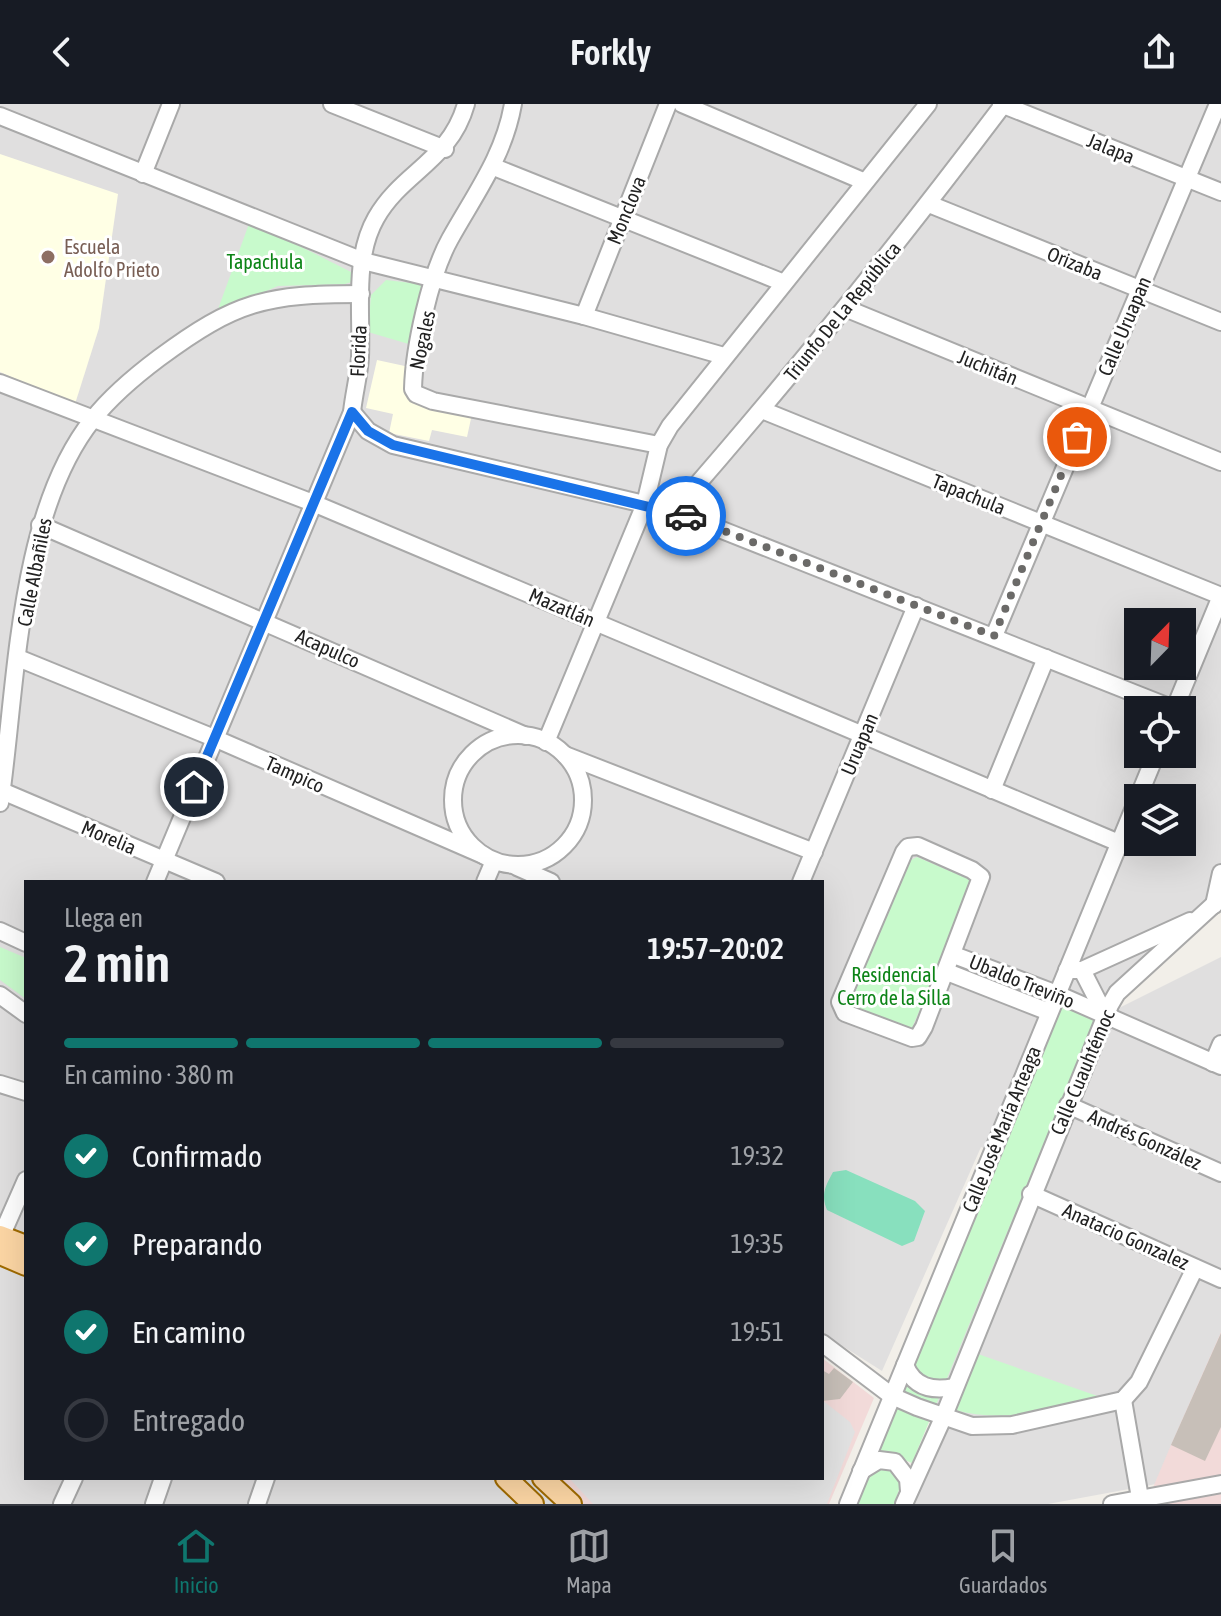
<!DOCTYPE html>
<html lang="es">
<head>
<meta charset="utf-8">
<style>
	:root { --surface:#171b24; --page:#242831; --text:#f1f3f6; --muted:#9ea1a6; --line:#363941; --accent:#0f766e }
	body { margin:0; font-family:"Asap Condensed",sans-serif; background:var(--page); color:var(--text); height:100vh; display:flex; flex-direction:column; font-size:30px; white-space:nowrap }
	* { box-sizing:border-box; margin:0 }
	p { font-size:26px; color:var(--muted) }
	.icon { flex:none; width:44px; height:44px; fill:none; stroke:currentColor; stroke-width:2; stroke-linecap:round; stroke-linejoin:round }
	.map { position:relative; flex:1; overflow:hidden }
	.drawer { position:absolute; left:24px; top:776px; width:800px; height:600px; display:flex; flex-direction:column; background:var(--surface); border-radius:0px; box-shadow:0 8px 32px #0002 }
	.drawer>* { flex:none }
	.needle { width:52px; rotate:23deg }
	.fabs { position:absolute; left:1124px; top:504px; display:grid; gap:16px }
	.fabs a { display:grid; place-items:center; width:72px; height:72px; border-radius:0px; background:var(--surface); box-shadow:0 8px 32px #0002; font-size:40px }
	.pin { position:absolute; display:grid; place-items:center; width:68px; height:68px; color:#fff; margin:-34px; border:4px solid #fff; border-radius:50%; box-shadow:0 2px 8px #0007 }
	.courier { position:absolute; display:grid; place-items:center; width:80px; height:80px; margin:-40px; border:6px solid #1a73e8; border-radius:50%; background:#fff; color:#222; box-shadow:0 2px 10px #0007 }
	.summary em { font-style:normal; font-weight:600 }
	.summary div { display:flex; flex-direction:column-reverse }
	.summary { display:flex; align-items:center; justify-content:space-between; height:136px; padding:0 40px }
	h1 { font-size:52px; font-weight:600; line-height:60px }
	.bar { display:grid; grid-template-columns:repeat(4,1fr); gap:12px 8px; align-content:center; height:96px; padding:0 40px }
	.bar i { height:10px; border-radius:6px; background:var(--line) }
	.bar .active { background:var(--accent) }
	.bar p { grid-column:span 4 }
	ol { padding:0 40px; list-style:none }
	li { display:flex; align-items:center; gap:24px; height:88px }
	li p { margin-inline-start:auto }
	li .icon { padding:8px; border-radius:50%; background:var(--accent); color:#fff; stroke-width:4 }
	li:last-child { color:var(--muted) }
	li i { width:44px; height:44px; border:4px solid var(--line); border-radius:50% }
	header { display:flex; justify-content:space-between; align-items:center; height:104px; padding:0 40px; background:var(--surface); font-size:36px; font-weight:600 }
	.dock { display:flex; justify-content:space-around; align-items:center; height:112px; border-top:2px solid var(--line); background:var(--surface); font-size:22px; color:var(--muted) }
	.dock a { display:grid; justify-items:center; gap:4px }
	.dock .active { color:var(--accent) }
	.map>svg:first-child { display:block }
	.residential { fill:#e0dfdf; fill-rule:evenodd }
	.commercial { fill:#f2dad9 }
	.education { fill:#ffffe5 }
	.park { fill:#c8facc }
	.pitch { fill:#88e0be }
	.parking { fill:#e2e2e2 }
	.building { fill:#c7bfb8 }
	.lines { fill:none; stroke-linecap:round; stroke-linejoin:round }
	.minor-casing { stroke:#a9a9a9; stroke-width:20 }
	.major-casing { stroke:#a06b00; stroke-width:24 }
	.minor { stroke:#fff; stroke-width:16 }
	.major { stroke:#fcd6a4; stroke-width:20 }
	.done { stroke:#6b6a68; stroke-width:8; stroke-dasharray:0 14.4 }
	.route { stroke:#1a73e8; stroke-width:10 }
	.education-dot { fill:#8d6e63; stroke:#fff; stroke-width:3 }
	.labels { text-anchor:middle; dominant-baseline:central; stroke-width:6; stroke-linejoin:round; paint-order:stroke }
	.street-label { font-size:20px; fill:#222; stroke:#fff }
	.education-label { font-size:20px; fill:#785e54; stroke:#fff; text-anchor:start }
	.park-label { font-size:20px; fill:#0c8416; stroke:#fff }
</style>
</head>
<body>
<header><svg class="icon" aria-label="back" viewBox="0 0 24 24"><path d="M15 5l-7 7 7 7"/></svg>Forkly<svg class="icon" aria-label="share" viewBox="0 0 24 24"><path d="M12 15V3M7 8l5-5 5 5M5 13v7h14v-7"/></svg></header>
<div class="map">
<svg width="1221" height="1400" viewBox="0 0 1221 1400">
	<rect width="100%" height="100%" fill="#f2efe9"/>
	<!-- residential -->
	<g class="residential">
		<path d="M 0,0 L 1221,0 L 1221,492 L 1171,606 L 1138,606 L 1138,650 L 1152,650 L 1058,894 L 1105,911 L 1221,853 L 1221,1368 L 1048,1400 L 911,1400 L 993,1048 L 981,1043 L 882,1267 L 822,1229 L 822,778 L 26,778 L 26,1374 L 530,1374 L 555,1400 L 0,1400 ZM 1138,518 L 1182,518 L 1182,562 L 1138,562 Z"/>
		<path d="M 1221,507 L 1221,787 L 1107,889 L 1081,897 L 1066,885 L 1138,709 L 1138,738 L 1182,738 L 1182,694 L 1144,694 L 1162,650 L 1182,650 L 1182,606 Z"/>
	</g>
	<!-- commercial -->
	<g class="commercial">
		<path d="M 1221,1228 L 1221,1400 L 1146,1400 L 1171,1341 Z"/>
		<path d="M 822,1254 L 874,1294 L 829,1400 L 582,1400 L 556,1374 L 822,1374 Z"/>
	</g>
	<!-- education -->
	<g class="education">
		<path d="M 0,50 L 118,90 L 99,224 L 75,300 L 0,268 Z"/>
		<path d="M 377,256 L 414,264 L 408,296 L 472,310 L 467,333 L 432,326 L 429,337 L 389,329 L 393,310 L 366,304 Z"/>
	</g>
	<!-- park -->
	<g class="park">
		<path d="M 250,117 L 353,169 L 361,175 L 345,180 L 278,182 L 217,208 Z"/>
		<path d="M 386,176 L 420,180 L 423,187 L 412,241 L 368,228 L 371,191 Z"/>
		<path d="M 917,753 L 971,776 L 973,783 L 911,926 L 853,904 L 850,899 L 911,756 Z"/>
		<path d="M 0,843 L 26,854 L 26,895 L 0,876 Z"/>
		<path d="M 1058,899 L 1095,915 L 912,1359 L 877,1345 Z"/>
		<path d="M 978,1250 L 1103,1294 C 1054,1304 1005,1320 955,1306 Z"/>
		<path d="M 880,1363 L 898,1369 L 901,1380 L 894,1400 L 854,1400 L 868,1369 Z"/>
	</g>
	<!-- pitch -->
	<path class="pitch" d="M 846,1066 L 915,1097 L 925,1107 L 914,1137 L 902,1142 L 827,1106 C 821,1090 825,1083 833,1068 Z"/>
	<!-- parking -->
	<path class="parking" d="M 822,1296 L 850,1318 L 855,1328 L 827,1400 L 593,1400 L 569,1374 L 822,1374 Z"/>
	<!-- building -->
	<g class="building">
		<path d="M 1221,1229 L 1221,1323 L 1205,1357 L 1171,1341 Z"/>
		<path d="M 834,1264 L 853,1278 L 840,1295 L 822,1297 L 822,1266 L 829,1270 Z"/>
	</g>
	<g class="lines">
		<!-- minor casing -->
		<g class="minor-casing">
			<g id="minor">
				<path d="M 332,0 L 445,45"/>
				<path d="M 513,0 C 504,52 475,90 450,135 C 430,171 414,244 413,285 L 416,290 L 433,297 L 659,341"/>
				<path d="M 682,0 L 863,77"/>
				<path d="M 1001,0 L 1221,88"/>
				<path d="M 0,12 L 363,157 L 584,212 L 724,252"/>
				<path d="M 494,63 L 784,179"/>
				<path d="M 143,70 L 171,0"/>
				<path d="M 929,100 L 1221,218"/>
				<path d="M 845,204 L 1221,358"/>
				<path d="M 584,212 L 668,0"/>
				<path d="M 0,279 L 313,399 L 1119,739"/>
				<path d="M 762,306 L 1221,492"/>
				<path d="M 352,308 L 368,327 L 393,341 L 674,407 L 1174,605"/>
				<path d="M 674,407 C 789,276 898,140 1003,1"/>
				<path d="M 40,421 L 526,632"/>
				<path d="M 994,532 L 1218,0"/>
				<path d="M 18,554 L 214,634 L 483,751"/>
				<path d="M 1174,606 L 1221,492"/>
				<circle cx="518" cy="696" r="65"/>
				<path d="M 546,638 L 645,400 L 659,341 L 670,322 L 928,0"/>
				<path d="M 565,651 L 814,748"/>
				<path d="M 992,686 L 1046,554"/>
				<path d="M 2,687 L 216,778"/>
				<path d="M 0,699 C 17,582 17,410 93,315 C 112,291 135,272 159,254 C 236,197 266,190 361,190"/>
				<path d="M 918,742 L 972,766 L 981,773 L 924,923 L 918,933 L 912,934 L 845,909 L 840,898 L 904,748 L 908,743 Z"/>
				<path d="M 517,763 L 551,778"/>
				<path d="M 155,778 L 352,308 C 354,289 359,271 360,253 C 362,208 353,154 376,114 C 402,68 450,57 466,0"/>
				<path d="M 485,778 L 494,757"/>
				<path d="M 801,778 L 916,502"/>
				<path d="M 1214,801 L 1221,769"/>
				<path d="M 0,827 L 26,839"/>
				<path d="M 954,851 L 1057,890 L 1221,962"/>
				<path d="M 1067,866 L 1082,866 L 1190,817"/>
				<path d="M 1082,866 L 1105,911"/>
				<path d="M 947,868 L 1049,908"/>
				<path d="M 0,891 L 26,910"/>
				<path d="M 1213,959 L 1221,940"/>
				<path d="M 0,980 L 26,988"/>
				<path d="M 1068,1001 L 1221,1069"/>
				<path d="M 1031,1090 L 1221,1175"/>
				<path d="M 0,1135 L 26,1076"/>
				<path d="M 822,1239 L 892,1292 L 917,1303 L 972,1322 L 1012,1321 L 1123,1296 L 1139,1278 L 1195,1164"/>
				<path d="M 905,1261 C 914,1284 933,1287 954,1283"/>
				<path d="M 1123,1296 L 1140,1394"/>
				<path d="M 861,1367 L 879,1356 L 895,1358 L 908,1375 L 909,1387"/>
				<path d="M 62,1400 L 74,1374"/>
				<path d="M 154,1400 L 163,1374"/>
				<path d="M 257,1400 L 266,1374"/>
				<path d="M 848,1400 L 1156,650"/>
				<path d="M 904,1400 L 943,1314 L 1110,901 L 1117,889 L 1221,794"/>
				<path d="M 1112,1400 L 1221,1380"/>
			</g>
		</g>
		<!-- major casing -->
		<g class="major-casing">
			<g id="major">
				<path d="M 0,1132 L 26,1142"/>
				<path d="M 0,1150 L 26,1161"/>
				<path d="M 506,1374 L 533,1400"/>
				<path d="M 543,1374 L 571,1400"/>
			</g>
		</g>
		<!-- minor -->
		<use href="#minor" class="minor"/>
		<!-- major -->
		<use href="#major" class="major"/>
	</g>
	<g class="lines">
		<!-- done -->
		<path class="done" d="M 686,412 L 994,532 L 1077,333"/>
		<!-- route -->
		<path class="route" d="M 194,683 L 352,308 L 368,327 L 393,341 L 686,412"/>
	</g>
	<!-- markers -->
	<circle class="education-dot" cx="48" cy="153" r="8"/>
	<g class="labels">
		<!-- street labels -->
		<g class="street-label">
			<text transform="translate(1111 44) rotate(22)">Jalapa</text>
			<text transform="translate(626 106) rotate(-68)">Monclova</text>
			<text transform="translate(1075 159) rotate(22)">Orizaba</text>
			<text transform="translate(842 207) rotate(-51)">Triunfo De La República</text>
			<text transform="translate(1124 222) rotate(-67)">Calle Uruapan</text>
			<text transform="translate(422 236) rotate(-78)">Nogales</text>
			<text transform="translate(358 247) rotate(-87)">Florida</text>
			<text transform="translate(988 263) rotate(22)">Juchitán</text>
			<text transform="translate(969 390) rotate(22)">Tapachula</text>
			<text transform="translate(34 468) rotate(-79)">Calle Albañiles</text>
			<text transform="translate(562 503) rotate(23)">Mazatlán</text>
			<text transform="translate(328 544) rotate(24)">Acapulco</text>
			<text transform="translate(859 640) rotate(-67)">Uruapan</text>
			<text transform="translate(295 670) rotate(24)">Tampico</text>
			<text transform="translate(109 733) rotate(23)">Morelia</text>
			<text transform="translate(1022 877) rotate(22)">Ubaldo Treviño</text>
			<text transform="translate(1082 968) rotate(-67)">Calle Cuauhtémoc</text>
			<text transform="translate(1001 1025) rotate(-68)">Calle José María Arteaga</text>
			<text transform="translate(1145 1035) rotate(24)">Andrés González</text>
			<text transform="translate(1126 1132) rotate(24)">Anatacio Gonzalez</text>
		</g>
		<!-- education labels -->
		<g class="education-label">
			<text x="64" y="142">Escuela<tspan x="64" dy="23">Adolfo Prieto</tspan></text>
		</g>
		<!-- park labels -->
		<g class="park-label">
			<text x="265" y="157">Tapachula</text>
			<text x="894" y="870">Residencial<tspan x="894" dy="23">Cerro de la Silla</tspan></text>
		</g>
	</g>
</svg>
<div class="fabs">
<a><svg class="needle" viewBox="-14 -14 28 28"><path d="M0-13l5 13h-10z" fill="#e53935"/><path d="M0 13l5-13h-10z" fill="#9ea1a6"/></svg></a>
<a><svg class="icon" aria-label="locate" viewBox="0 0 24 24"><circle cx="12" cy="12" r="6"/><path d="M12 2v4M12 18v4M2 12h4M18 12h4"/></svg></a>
<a><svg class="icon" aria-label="layers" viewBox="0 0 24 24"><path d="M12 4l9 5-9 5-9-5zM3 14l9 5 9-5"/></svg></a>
</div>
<div class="pin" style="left:1077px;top:333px;background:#ea580c"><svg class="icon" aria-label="bag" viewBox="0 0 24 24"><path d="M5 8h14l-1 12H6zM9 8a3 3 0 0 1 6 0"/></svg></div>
<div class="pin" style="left:194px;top:683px;background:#1f2937"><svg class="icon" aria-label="home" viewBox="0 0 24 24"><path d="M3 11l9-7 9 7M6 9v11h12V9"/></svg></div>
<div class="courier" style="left:686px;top:412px"><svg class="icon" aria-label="car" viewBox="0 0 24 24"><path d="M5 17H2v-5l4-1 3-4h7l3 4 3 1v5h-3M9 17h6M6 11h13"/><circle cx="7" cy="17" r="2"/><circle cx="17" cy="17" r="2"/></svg></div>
<section class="drawer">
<div class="summary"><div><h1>2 min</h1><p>Llega en</p></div><em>19:57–20:02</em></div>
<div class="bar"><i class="active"></i><i class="active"></i><i class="active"></i><i></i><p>En camino · 380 m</p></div>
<ol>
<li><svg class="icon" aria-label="check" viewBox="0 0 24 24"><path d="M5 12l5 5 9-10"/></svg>Confirmado<p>19:32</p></li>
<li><svg class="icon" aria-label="check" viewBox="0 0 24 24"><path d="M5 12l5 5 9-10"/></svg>Preparando<p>19:35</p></li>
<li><svg class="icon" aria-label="check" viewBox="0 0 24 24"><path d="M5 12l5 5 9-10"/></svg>En camino<p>19:51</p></li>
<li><i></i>Entregado</li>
</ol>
</section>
</div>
<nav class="dock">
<a class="active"><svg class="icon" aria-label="home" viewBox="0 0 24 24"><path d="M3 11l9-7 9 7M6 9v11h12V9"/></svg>Inicio</a>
<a><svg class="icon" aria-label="map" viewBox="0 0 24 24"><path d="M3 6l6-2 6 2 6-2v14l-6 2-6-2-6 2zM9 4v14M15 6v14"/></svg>Mapa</a>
<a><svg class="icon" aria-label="saved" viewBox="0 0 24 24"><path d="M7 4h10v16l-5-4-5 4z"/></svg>Guardados</a>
</nav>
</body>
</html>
